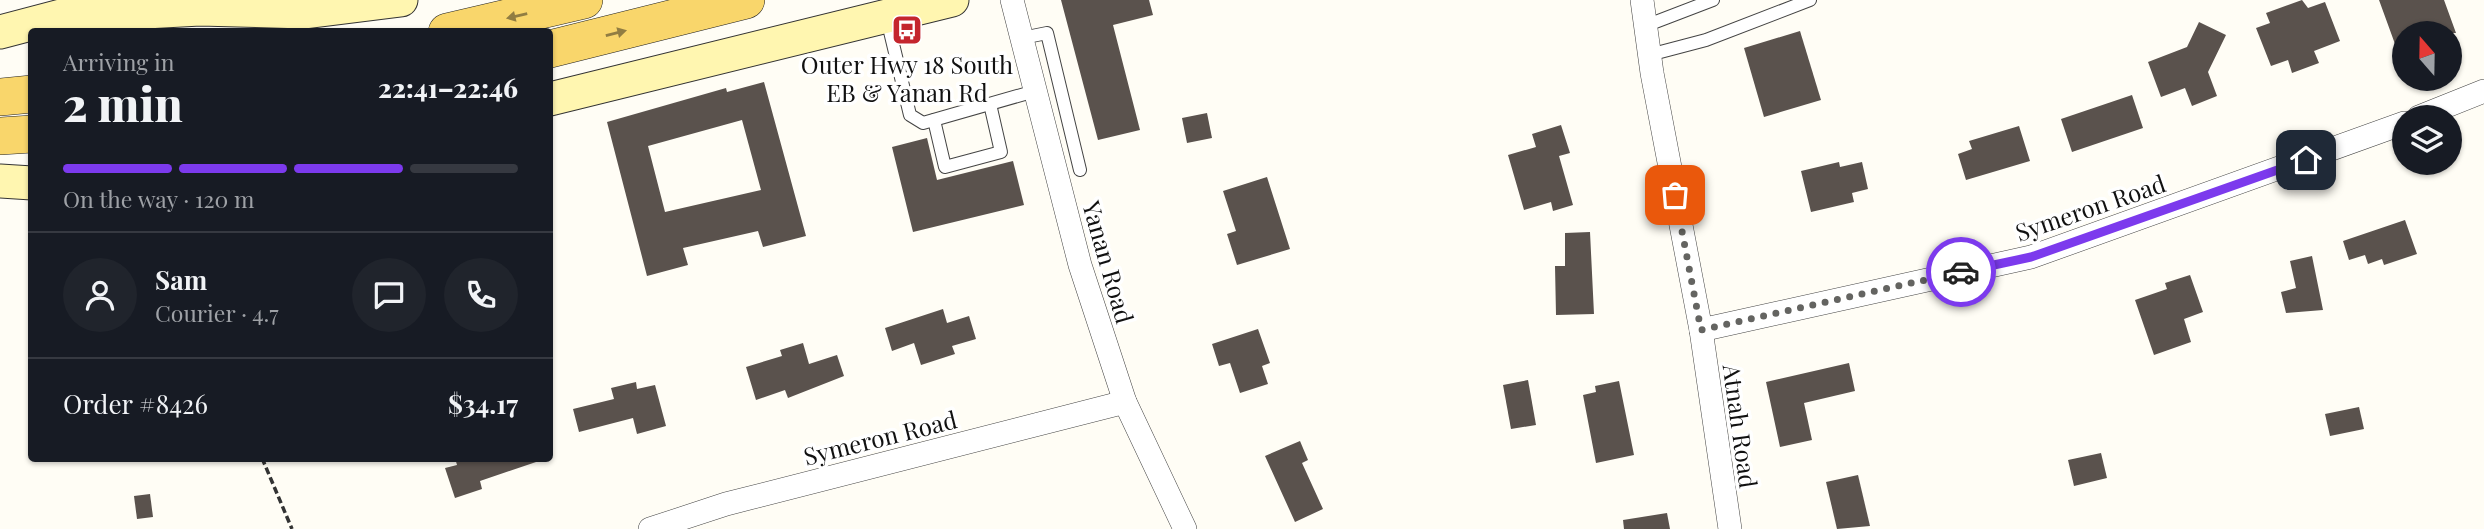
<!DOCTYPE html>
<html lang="en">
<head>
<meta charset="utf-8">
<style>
	:root { --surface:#171b24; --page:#20242c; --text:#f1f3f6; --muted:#9ea1a6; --line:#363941; --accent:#7c3aed }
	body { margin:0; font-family:"Playfair Display",serif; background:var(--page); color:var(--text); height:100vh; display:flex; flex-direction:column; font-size:26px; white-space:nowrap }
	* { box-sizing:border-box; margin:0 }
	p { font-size:23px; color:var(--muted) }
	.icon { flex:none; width:38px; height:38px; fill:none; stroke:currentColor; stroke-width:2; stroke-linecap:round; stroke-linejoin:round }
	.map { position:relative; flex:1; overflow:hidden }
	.side { position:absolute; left:28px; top:28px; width:525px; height:434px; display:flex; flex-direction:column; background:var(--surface); border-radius:7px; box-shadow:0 2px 5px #0004 }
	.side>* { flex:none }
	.needle { width:46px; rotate:340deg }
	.buttons { position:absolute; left:2392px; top:21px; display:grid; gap:14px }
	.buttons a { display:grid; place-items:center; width:70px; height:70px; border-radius:50%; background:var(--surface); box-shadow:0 2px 5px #0004; font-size:35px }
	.pin { position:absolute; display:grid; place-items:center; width:60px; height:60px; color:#fff; margin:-30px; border-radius:14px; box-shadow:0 4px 10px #0006 }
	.courier { position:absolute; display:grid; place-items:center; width:70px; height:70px; margin:-35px; border:5px solid #7c3aed; border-radius:50%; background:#fff; color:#222; box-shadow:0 2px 9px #0007 }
	.overview em { font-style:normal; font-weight:800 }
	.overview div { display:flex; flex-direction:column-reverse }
	.overview { display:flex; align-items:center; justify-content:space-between; height:119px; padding:0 35px }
	h1 { font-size:46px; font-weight:800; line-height:52px }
	.bar { display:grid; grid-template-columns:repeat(4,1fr); gap:10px 7px; align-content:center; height:84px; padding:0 35px }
	.bar i { height:9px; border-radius:5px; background:var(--line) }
	.bar .selected { background:var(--accent) }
	.bar p { grid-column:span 4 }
	.line { display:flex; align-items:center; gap:18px; padding:0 35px; border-top:2px solid var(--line) }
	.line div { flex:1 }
	.round { display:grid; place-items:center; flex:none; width:74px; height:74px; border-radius:37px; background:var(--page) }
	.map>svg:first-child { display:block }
	.building { fill:#5a524d; fill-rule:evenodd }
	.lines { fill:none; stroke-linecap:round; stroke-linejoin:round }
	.lane-casing { stroke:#444; stroke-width:14 }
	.street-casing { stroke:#444; stroke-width:24 }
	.secondary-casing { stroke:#333; stroke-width:35 }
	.primary-casing { stroke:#222; stroke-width:38 }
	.path { stroke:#333; stroke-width:3.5; stroke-dasharray:7 3.5; stroke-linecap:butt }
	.lane { stroke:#fff; stroke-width:12 }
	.street { stroke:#fff; stroke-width:23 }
	.secondary { stroke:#fff6b0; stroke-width:33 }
	.primary { stroke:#f9d66b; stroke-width:37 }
	.oneway { fill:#917d42 }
	.done { stroke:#646461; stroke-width:7; stroke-dasharray:0 12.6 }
	.route { stroke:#7c3aed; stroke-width:9 }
	.labels { text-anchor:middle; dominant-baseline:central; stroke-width:7; stroke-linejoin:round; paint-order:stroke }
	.poi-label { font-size:24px; fill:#111; stroke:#fff }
	.street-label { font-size:24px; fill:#111; stroke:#fff }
</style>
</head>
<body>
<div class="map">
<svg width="2484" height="529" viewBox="0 0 2484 529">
	<rect width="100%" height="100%" fill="#fffdf5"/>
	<!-- building -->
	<g class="building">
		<path d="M 1061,0 L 1149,0 L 1153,15 L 1113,25 L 1140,130 L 1098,140 Z"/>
		<path d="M 2302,0 L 2308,8 L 2325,2 L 2340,41 L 2314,51 L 2319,63 L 2292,73 L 2288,60 L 2271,66 L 2256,28 L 2270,23 L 2266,13 Z"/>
		<path d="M 2379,0 L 2444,0 L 2456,33 L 2404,33 L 2403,66 Z"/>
		<path d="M 2199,22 L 2226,35 L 2208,72 L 2217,96 L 2192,106 L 2185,88 L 2161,97 L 2148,62 L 2187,47 Z"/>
		<path d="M 1800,31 L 1821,100 L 1764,117 L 1744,48 Z"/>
		<path d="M 764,82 L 806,236 L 763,247 L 758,231 L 683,248 L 688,265 L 647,276 L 607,122 L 726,88 L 727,92 ZM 742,120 L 761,190 L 665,212 L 648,146 Z"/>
		<path d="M 2132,95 L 2143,128 L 2072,152 L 2061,119 Z"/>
		<path d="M 1207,113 L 1212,138 L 1187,143 L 1182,118 Z"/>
		<path d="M 1561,125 L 1570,153 L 1559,156 L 1573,205 L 1553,211 L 1551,202 L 1524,210 L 1508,155 L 1536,147 L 1532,134 Z"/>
		<path d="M 2019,126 L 2030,161 L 1966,180 L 1958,154 L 1972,149 L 1969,141 Z"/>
		<path d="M 927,138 L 937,180 L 1013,161 L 1024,205 L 913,232 L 892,147 Z"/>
		<path d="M 1839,162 L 1840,167 L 1862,162 L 1868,189 L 1852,193 L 1854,202 L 1811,212 L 1801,171 Z"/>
		<path d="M 1267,177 L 1290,249 L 1237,265 L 1227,234 L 1236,231 L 1223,191 Z"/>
		<path d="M 2405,220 L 2417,254 L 2384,265 L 2382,259 L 2368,264 L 2365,255 L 2349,260 L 2343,241 Z"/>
		<path d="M 1590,232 L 1594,314 L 1556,315 L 1555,266 L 1565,266 L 1565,233 Z"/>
		<path d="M 2312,256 L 2323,310 L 2286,313 L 2281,292 L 2296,288 L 2290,261 Z"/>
		<path d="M 2190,275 L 2203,312 L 2184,319 L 2191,342 L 2154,355 L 2135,300 L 2167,289 L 2165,283 Z"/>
		<path d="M 943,309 L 947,323 L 969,316 L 976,339 L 952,346 L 955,354 L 921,365 L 914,343 L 892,351 L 885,328 Z"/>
		<path d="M 1258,329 L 1270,363 L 1262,366 L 1268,384 L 1240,393 L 1230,363 L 1219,366 L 1212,344 Z"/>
		<path d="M 803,343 L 809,364 L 837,355 L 844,376 L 788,398 L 785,390 L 756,400 L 746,367 L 782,356 L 780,350 Z"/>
		<path d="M 1849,363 L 1855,391 L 1804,403 L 1812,440 L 1780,447 L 1766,382 Z"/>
		<path d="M 1528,380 L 1536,425 L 1511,429 L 1503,385 Z"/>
		<path d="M 1619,381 L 1634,455 L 1596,463 L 1583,395 L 1596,392 L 1595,386 Z"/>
		<path d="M 636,382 L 637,389 L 655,385 L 666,426 L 637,434 L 633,418 L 579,432 L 573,409 L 614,399 L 611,388 Z"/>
		<path d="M 2359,407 L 2364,429 L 2330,436 L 2325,414 Z"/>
		<path d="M 1300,441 L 1308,460 L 1302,463 L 1323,509 L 1295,522 L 1265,456 Z"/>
		<path d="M 2101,453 L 2107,478 L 2074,486 L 2068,460 Z"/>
		<path d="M 455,458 L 538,458 L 539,461 L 480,481 L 482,489 L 455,498 L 445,468 L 457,465 Z"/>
		<path d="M 1858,475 L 1870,526 L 1837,529 L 1826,482 Z"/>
		<path d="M 150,494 L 153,517 L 137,519 L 134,496 Z"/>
		<path d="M 1667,513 L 1670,529 L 1624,529 L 1623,520 Z"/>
	</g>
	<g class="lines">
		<!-- lane casing -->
		<g class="lane-casing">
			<g id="lane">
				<path d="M 887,19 L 910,115 L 923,123 L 1035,91"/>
				<path d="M 1645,26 L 1713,0"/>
				<path d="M 1022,38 L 1047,33 L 1080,170"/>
				<path d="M 1649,55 L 1706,40 L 1810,0"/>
				<path d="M 934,120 L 945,167 L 1001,152 L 990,104"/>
			</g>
		</g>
		<!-- street casing -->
		<g class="street-casing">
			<g id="street">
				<path d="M 1012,0 L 1080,265 L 1125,402 L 1185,529"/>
				<path d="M 1642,0 L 1652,73 L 1701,330 L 1730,529"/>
				<path d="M 2419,117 L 2484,91"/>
				<path d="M 1701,330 L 2031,257 L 2404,123"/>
				<path d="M 650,529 L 726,504 L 1125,402"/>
			</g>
		</g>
		<!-- secondary casing -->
		<g class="secondary-casing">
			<g id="secondary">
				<path d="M 0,32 L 80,11 L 108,14 L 200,9 L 305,12 L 401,0"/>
				<path d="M 550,99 L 952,0"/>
				<path d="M 0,181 L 32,183"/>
			</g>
		</g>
		<!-- primary casing -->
		<g class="primary-casing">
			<g id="primary">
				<path d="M 447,32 L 584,0"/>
				<path d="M 550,49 L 746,0"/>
				<path d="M 0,97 L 32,94"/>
				<path d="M 0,136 L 32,134"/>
			</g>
		</g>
		<!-- path -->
		<path class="path" d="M 262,458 L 292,529"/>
		<!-- lane -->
		<use href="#lane" class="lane"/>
		<!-- street -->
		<use href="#street" class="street"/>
		<!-- secondary -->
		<use href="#secondary" class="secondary"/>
		<!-- primary -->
		<use href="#primary" class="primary"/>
	</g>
	<!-- one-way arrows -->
	<defs><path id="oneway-solid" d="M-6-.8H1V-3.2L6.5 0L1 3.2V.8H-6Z" transform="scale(1.75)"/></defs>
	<g class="oneway">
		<use href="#oneway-solid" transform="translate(517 16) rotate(167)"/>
		<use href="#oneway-solid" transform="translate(616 33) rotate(-14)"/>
	</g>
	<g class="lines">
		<!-- done -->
		<path class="done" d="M 1675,195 L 1701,330 L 1961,272"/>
		<!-- route -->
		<path class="route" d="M 1961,272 L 2031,257 L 2306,160"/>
	</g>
	<!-- icons -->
	<defs>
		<g id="bus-square" transform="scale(1.575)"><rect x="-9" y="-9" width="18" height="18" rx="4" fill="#c4262e" stroke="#fff"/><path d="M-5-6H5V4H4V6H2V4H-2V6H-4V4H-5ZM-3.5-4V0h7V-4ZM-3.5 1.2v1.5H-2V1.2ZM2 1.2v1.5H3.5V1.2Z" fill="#fff"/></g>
	</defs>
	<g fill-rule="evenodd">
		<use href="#bus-square" x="907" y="30"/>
	</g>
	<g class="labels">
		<!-- poi labels -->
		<g class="poi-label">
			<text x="907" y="64">Outer Hwy 18 South<tspan x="907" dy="28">EB &amp; Yanan Rd</tspan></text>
		</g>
		<!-- street labels -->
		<g class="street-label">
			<text transform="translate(2090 207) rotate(-19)">Symeron Road</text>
			<text transform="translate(1109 262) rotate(74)">Yanan Road</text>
			<text transform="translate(1741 426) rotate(82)">Atnah Road</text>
			<text transform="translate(880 437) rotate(-14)">Symeron Road</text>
		</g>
	</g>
</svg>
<div class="buttons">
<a><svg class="needle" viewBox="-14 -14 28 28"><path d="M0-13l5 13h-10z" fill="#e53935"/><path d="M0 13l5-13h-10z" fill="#9ea1a6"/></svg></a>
<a><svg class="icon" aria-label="layers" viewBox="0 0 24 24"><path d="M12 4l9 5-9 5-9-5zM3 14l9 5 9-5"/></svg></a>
</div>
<div class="pin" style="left:1675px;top:195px;background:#ea580c"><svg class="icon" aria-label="bag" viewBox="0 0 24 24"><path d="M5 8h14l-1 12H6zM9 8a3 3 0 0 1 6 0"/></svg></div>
<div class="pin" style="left:2306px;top:160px;background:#1f2937"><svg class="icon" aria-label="home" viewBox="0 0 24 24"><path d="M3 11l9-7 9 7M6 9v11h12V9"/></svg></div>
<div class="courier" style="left:1961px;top:272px"><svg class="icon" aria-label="car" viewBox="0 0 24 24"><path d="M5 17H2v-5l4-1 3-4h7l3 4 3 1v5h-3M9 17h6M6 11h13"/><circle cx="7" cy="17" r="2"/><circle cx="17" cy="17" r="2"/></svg></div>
<section class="side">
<div class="overview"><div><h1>2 min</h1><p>Arriving in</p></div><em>22:41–22:46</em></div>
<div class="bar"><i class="selected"></i><i class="selected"></i><i class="selected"></i><i></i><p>On the way · 120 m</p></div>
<div class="line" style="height:126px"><a class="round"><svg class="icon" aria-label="person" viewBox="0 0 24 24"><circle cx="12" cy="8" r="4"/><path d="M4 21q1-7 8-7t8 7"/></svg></a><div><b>Sam</b><p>Courier · 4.7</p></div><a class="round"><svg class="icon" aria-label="chat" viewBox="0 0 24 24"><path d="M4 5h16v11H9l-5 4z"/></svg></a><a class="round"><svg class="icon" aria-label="phone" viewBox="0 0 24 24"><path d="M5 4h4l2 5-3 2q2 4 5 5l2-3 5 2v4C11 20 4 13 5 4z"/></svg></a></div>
<div class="line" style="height:91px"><div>Order #8426</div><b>$34.17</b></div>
</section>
</div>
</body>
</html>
